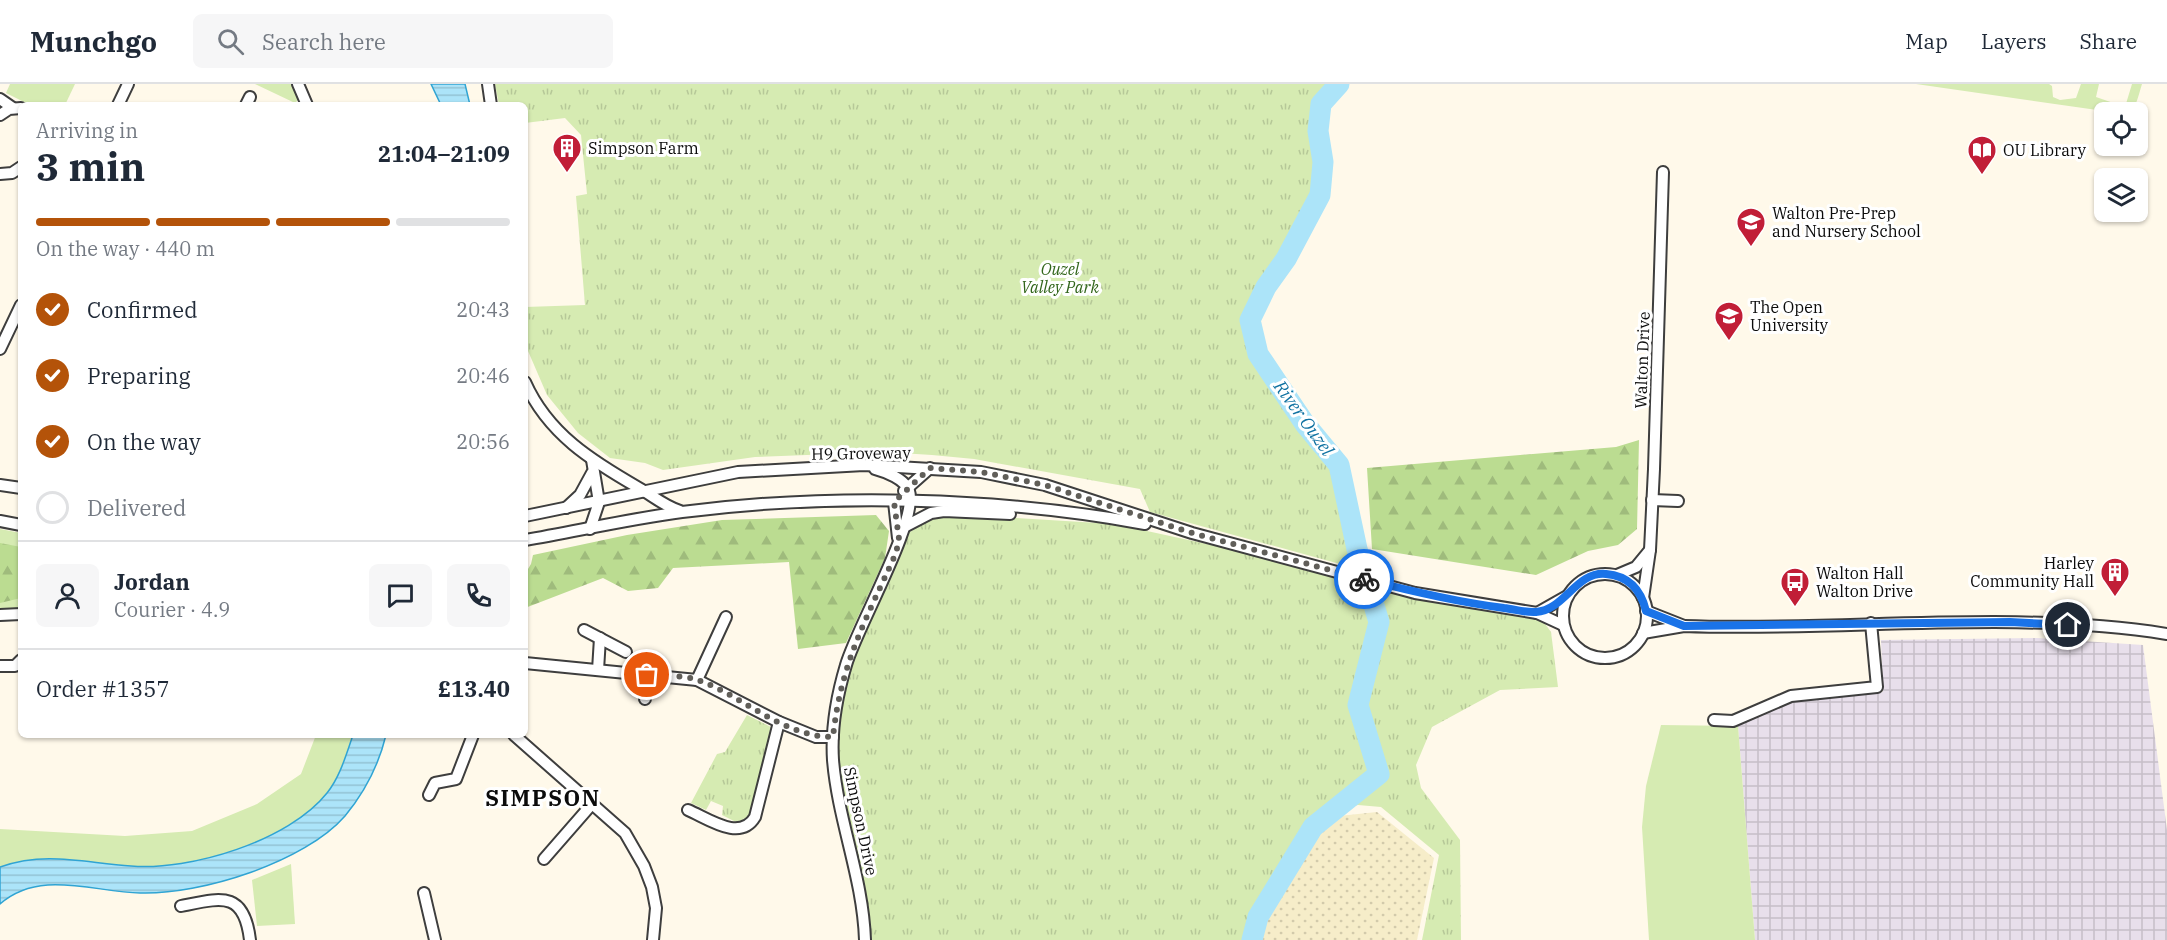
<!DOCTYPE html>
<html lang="en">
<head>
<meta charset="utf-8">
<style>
	:root { --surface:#fff; --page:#f6f6f7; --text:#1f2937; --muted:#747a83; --line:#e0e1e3; --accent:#b45309 }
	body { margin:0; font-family:"IBM Plex Serif",serif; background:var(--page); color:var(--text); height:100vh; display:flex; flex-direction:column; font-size:22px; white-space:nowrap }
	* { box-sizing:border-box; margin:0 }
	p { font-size:20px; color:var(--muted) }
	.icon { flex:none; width:33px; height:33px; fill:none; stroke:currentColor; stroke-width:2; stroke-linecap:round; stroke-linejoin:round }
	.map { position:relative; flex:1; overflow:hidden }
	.side { position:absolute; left:18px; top:18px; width:510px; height:636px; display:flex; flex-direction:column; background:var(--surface); border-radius:9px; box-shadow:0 2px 4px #0004 }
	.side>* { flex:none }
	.controls { position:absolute; left:2094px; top:18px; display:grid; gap:12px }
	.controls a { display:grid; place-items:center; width:54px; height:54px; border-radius:9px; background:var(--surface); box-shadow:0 2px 4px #0004; font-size:30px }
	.pin { position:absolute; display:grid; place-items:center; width:51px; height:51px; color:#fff; margin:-26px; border:3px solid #fff; border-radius:50%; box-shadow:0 2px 6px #0007 }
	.courier { position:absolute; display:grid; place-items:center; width:60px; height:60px; margin:-30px; border:4px solid #1a73e8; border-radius:50%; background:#fff; color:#222; box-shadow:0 2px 8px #0007 }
	.summary em { font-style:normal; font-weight:700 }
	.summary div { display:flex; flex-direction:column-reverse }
	.summary { display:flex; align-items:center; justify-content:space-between; height:102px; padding:0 18px }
	h1 { font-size:39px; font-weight:700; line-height:45px }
	.bar { display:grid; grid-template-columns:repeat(4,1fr); gap:9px 6px; align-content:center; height:72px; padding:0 18px }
	.bar i { height:8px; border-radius:4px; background:var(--line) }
	.bar .selected { background:var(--accent) }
	.bar p { grid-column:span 4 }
	.line { display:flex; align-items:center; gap:15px; padding:0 18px; border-top:2px solid var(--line) }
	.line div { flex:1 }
	.round { display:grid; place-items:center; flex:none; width:63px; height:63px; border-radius:9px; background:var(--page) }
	ol { padding:0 18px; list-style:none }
	li { display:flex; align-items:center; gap:18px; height:66px }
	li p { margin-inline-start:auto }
	li .icon { padding:6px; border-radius:50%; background:var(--accent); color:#fff; stroke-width:4 }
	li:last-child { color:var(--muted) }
	li i { width:33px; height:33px; border:3px solid var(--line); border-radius:50% }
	header { display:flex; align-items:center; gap:36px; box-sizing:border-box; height:84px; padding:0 30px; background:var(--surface); border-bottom:2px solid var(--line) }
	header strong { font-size:28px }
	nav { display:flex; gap:33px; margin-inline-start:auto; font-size:21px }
	.search { width:420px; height:54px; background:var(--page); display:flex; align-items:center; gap:15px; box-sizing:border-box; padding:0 21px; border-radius:9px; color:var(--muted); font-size:22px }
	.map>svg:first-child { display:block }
	.industrial { fill:url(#industrial-grid) }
	.farmland { fill:url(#farmland-dots) }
	.grass { fill:#d6ebb2 }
	.forest { fill:url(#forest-firs) }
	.park { fill:url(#park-tufts) }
	.water { fill:url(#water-rules); stroke:#30a4d3; stroke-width:1.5 }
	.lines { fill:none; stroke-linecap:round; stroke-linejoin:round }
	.river { stroke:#ace4f9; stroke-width:21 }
	.minor-casing { stroke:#3e3e3e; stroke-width:14 }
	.minor { stroke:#fff; stroke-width:10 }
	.done { stroke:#605e59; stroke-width:6; stroke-dasharray:0 10.8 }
	.route { stroke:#1a73e8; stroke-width:8 }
	.labels { text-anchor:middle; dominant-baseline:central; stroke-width:6; stroke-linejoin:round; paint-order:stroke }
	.poi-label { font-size:16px; fill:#0b0b0b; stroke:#fff; text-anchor:start }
	.park-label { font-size:16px; font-style:italic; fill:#31651a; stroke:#fff }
	.street-label { font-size:16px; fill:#0b0b0b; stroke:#fff }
	.water-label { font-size:18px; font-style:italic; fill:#1072a2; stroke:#fff }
	.district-label { font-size:22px; font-weight:bold; letter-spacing:1.5px; fill:#0b0b0b; stroke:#fff }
</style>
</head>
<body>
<header>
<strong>Munchgo</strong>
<div class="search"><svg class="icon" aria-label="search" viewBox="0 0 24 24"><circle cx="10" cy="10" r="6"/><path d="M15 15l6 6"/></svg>Search here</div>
<nav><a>Map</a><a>Layers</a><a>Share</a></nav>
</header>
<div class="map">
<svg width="2167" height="856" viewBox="0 0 2167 856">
	<defs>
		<pattern id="industrial-grid" width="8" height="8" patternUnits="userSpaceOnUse" patternTransform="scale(1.5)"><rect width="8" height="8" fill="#e8dfeb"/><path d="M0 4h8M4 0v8" fill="none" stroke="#c6bec8"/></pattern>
		<pattern id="farmland-dots" width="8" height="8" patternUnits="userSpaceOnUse" patternTransform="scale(1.5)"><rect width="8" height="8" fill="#f6edc9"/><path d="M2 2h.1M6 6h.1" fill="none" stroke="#d2caab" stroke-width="1.8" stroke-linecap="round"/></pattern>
		<pattern id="forest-firs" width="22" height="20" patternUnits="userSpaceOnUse" patternTransform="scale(1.5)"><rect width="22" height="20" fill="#bbdc91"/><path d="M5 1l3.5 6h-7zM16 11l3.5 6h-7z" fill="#9fbb7c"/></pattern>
		<pattern id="park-tufts" width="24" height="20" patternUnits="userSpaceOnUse" patternTransform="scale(1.5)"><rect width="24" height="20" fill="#d6ebb2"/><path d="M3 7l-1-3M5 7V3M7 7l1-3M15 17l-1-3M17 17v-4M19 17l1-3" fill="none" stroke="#b6c898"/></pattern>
		<pattern id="water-rules" width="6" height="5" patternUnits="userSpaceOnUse" patternTransform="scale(1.5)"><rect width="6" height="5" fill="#ace4f9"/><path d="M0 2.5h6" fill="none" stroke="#93c2d4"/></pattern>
	</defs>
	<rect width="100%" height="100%" fill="#fff9ea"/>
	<!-- industrial -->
	<path class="industrial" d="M 2037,554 L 2143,561 L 2167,746 L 2167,856 L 1755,856 L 1738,642 L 1791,617 L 1883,608 L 1881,556 Z"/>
	<!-- farmland -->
	<path class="farmland" d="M 1377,728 L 1434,774 L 1417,856 L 1259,856 L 1264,834 L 1319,748 L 1339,732 Z"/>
	<!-- grass -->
	<g class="grass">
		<path d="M 10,0 L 75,0 L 65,21 L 30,21 L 6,9 Z"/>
		<path d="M 255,0 L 291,0 L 298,16 L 295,19 Z"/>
		<path d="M 1916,0 L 2049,0 L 2052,2 L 2053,13 L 2060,16 L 2076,14 L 2081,0 L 2099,0 L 2096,13 L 2125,23 L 2132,0 L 2142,0 C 2135,23 2137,28 2111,28 Z"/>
		<path d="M 0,445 L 21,449 L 21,524 L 0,525 Z"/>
		<path d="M 1661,641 L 1738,642 L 1755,856 L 1649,856 L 1642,743 L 1646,702 Z"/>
		<path d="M 316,651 L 353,651 C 346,671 340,693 327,709 C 289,757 190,787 131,782 C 84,779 47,767 0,783 L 0,745 L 125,752 L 192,747 L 257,720 L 301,690 Z"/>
		<path d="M 291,780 L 295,840 L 257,842 L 252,796 Z"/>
	</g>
	<!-- forest -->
	<g class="forest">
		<path d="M 1639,356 L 1637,445 L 1618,461 L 1588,467 L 1536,491 L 1372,465 L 1367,384 L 1616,363 Z"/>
		<path d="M 876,431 L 889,447 L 885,474 L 846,559 L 798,565 L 789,478 L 673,484 L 658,504 L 628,507 L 603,494 L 525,524 L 525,490 L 531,480 L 533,471 L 627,451 L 722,436 Z"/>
		<path d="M 0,459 L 21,463 L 21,514 L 0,519 Z"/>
	</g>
	<!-- park -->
	<g class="park">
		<path d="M 495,0 L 1339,0 L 1321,20 L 1318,47 L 1323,78 L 1320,111 L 1286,175 L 1266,203 L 1250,236 L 1258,270 L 1305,340 L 1339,381 L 1366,495 L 1537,529 L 1551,548 L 1558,603 L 1500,606 L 1432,643 L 1416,681 L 1421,704 L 1460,756 L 1461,856 L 1422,856 L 1439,771 L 1381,723 L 1358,721 L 1332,727 L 1313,743 L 1258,833 L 1252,856 L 865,856 L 836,704 L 838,617 L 899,455 L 930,435 L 951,430 L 1115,440 L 1340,489 L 1340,480 L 1150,428 L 1140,405 L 974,375 L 932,371 L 884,368 L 755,373 L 663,386 L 645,379 L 610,374 L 578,349 L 547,311 L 525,260 L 525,223 L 585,221 L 576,112 L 587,110 L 581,51 L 565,34 L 525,39 L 525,21 L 499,21 Z"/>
		<path d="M 747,631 L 771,643 L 751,730 L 738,739 L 722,731 L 723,722 L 711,717 L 706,726 L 691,719 L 717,670 L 725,668 Z"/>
	</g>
	<!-- water -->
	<g class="water">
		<path d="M 431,0 L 465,0 L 470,21 L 441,21 Z"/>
		<path d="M 353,651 L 386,651 C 379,680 364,709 345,732 C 305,778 201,811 140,809 C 93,808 40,785 0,820 L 0,783 C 47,767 84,779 131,782 C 190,787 289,757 327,709 C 340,693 346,671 353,651 Z"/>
	</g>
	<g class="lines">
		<!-- river -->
		<path class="river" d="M 1252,856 L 1258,833 L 1313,743 L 1379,690 L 1358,621 L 1379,538 L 1357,465 L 1339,381 L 1305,340 L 1258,270 L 1250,236 L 1266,203 L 1286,175 L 1320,111 L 1323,78 L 1318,47 L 1321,20 L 1339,0"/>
		<!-- minor casing -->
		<g class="minor-casing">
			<g id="minor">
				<path d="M 298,0 L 307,21"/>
				<path d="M 488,0 L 491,21"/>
				<path d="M 0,15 L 13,24"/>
				<path d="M 118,21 L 128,0"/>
				<path d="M 246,21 L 250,13"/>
				<path d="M 0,31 L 9,25 L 21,24"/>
				<path d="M 0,90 L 12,89 L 21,83"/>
				<path d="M 0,265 L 21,221"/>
				<path d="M 525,298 C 548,350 592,377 639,404 C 653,412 664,422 680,427"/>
				<path d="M 0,401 L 21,404"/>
				<path d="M 904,407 L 930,384"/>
				<path d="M 1652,416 L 1678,417"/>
				<path d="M 894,418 L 898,454"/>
				<path d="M 566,424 L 580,411 L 592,389"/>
				<path d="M 525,432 L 738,388 L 864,381 L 981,388 L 1045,401 L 1192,449 L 1415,509 L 1537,529 L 1563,541"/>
				<path d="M 0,437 L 21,441"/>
				<path d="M 904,443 L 931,429 L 944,427 L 1010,430"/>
				<path d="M 590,445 L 599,418 L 592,376"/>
				<path d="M 525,456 C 577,447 629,435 682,428 C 829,409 999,413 1145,440"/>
				<circle cx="1605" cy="532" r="42"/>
				<path d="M 1617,491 L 1636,483 L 1650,466"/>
				<path d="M 1643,514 L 1650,466 L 1654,385 L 1663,88"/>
				<path d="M 1646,527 L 1684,542"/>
				<path d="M 1537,529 L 1567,512"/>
				<path d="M 0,531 L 21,530"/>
				<path d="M 584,546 L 626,568"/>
				<path d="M 1643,549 L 1684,542 C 1845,548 2007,525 2167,550"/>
				<path d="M 525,579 L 697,596 L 779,638 L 816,653 L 833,653"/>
				<path d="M 0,582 L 15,582 L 21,576"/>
				<path d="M 598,586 L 600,554"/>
				<path d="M 697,596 L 726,533"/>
				<path d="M 645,615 L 647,591"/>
				<path d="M 1714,636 L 1733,637 L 1791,612 L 1877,603 L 1871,539"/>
				<path d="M 514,651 L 625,749 L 644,782 L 652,803 L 656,824 L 653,856"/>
				<path d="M 429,711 L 435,699 L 456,695 L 473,651"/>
				<path d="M 688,726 C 709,735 740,758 755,733 L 779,638"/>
				<path d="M 544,775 L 592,720"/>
				<path d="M 424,809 L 435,856"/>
				<path d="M 181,822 C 221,814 244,806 250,856"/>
				<path d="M 865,856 C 863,794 838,737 833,676 C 831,645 837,611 846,581 C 856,545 919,436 909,407 C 905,395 886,388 875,385"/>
			</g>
		</g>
		<!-- minor -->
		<use href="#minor" class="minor"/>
	</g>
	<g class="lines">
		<!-- done -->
		<path class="done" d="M 647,591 C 663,592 683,591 698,596 C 743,612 783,653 833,653 C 841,578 866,536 896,469 L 899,455 L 894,418 L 930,384 L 981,388 L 1045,401 L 1192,449 L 1364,495"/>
		<!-- route -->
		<path class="route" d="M 1364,495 C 1410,507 1457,518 1504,524 C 1514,525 1526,529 1536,528 C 1565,526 1576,487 1606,490 C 1629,492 1641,506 1646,527 L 1684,542 L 2010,538 L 2068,541"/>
	</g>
	<!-- icons -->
	<defs>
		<g id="building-pin" transform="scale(1.5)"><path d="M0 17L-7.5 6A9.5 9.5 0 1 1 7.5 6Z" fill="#c11e37" stroke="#fff"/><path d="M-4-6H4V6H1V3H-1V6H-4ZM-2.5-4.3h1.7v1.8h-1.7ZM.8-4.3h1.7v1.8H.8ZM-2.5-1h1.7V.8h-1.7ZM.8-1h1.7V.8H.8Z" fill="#fff"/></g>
		<g id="library-pin" transform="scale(1.5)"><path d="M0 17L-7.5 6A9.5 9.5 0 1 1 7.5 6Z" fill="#c11e37" stroke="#fff"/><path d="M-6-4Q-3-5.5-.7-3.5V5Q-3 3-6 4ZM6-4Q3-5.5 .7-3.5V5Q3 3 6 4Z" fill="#fff"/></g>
		<g id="school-pin" transform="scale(1.5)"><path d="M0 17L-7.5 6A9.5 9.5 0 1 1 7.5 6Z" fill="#c11e37" stroke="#fff"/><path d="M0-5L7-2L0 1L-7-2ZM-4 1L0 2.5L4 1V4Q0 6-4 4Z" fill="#fff"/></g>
		<g id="university-pin" transform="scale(1.5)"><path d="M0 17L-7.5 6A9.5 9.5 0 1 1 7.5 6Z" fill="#c11e37" stroke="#fff"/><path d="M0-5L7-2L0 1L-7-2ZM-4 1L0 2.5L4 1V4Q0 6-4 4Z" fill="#fff"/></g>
		<g id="bus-pin" transform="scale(1.5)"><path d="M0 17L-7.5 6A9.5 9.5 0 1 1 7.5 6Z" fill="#c11e37" stroke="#fff"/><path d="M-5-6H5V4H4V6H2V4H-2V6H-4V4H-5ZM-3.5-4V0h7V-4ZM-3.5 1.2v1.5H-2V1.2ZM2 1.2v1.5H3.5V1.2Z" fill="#fff"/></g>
	</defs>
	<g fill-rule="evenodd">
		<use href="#building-pin" x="567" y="64"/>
		<use href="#library-pin" x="1982" y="66"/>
		<use href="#school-pin" x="1751" y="138"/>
		<use href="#university-pin" x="1729" y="232"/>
		<use href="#building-pin" x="2115" y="488"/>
		<use href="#bus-pin" x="1795" y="498"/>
	</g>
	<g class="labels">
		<!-- poi labels -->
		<g class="poi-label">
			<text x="588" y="64">Simpson Farm</text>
			<text x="2003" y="66">OU Library</text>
			<text x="1772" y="129">Walton Pre-Prep<tspan x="1772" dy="18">and Nursery School</tspan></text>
			<text x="1750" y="223">The Open<tspan x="1750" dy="18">University</tspan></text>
			<text x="2094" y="479" text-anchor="end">Harley<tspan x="2094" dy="18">Community Hall</tspan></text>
			<text x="1816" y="489">Walton Hall<tspan x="1816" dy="18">Walton Drive</tspan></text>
		</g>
		<!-- park labels -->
		<g class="park-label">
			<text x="1060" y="185">Ouzel<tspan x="1060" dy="18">Valley Park</tspan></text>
		</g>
		<!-- street labels -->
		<g class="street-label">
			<text transform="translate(1642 276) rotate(-88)">Walton Drive</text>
			<text transform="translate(861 369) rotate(-1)">H9 Groveway</text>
			<text transform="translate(861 737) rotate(78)">Simpson Drive</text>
		</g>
		<!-- water labels -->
		<g class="water-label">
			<text transform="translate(1304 334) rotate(54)">River Ouzel</text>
		</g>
		<!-- district labels -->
		<g class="district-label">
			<text x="543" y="713">SIMPSON</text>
		</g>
	</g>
</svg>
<div class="controls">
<a><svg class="icon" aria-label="locate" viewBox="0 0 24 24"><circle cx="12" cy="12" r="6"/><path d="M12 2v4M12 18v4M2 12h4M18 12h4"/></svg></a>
<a><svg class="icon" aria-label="layers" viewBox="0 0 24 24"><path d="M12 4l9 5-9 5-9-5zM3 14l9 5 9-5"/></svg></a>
</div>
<div class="pin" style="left:647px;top:591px;background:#ea580c"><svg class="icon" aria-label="bag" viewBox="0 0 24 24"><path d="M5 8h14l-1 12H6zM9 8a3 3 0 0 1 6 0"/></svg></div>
<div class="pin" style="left:2068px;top:541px;background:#1f2937"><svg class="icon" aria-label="home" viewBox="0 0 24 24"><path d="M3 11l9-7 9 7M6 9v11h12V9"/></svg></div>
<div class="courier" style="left:1364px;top:495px"><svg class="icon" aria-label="bike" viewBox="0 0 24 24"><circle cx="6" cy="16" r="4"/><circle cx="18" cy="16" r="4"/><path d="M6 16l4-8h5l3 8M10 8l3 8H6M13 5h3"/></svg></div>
<section class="side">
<div class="summary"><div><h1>3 min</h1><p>Arriving in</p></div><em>21:04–21:09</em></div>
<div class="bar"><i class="selected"></i><i class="selected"></i><i class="selected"></i><i></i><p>On the way · 440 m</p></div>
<ol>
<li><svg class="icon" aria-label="check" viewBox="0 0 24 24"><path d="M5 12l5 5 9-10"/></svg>Confirmed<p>20:43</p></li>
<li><svg class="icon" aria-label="check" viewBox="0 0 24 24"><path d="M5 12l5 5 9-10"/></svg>Preparing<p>20:46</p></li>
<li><svg class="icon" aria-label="check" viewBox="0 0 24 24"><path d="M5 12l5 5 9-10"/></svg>On the way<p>20:56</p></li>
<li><i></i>Delivered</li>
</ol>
<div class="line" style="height:108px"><a class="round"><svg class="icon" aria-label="person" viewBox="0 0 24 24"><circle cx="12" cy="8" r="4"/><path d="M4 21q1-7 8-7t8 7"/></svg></a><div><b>Jordan</b><p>Courier · 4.9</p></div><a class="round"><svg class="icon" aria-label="chat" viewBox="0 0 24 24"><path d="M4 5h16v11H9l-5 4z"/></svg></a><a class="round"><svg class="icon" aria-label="phone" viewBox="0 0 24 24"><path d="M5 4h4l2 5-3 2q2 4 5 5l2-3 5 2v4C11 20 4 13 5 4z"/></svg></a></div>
<div class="line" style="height:78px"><div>Order #1357</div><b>£13.40</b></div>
</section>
</div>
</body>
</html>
